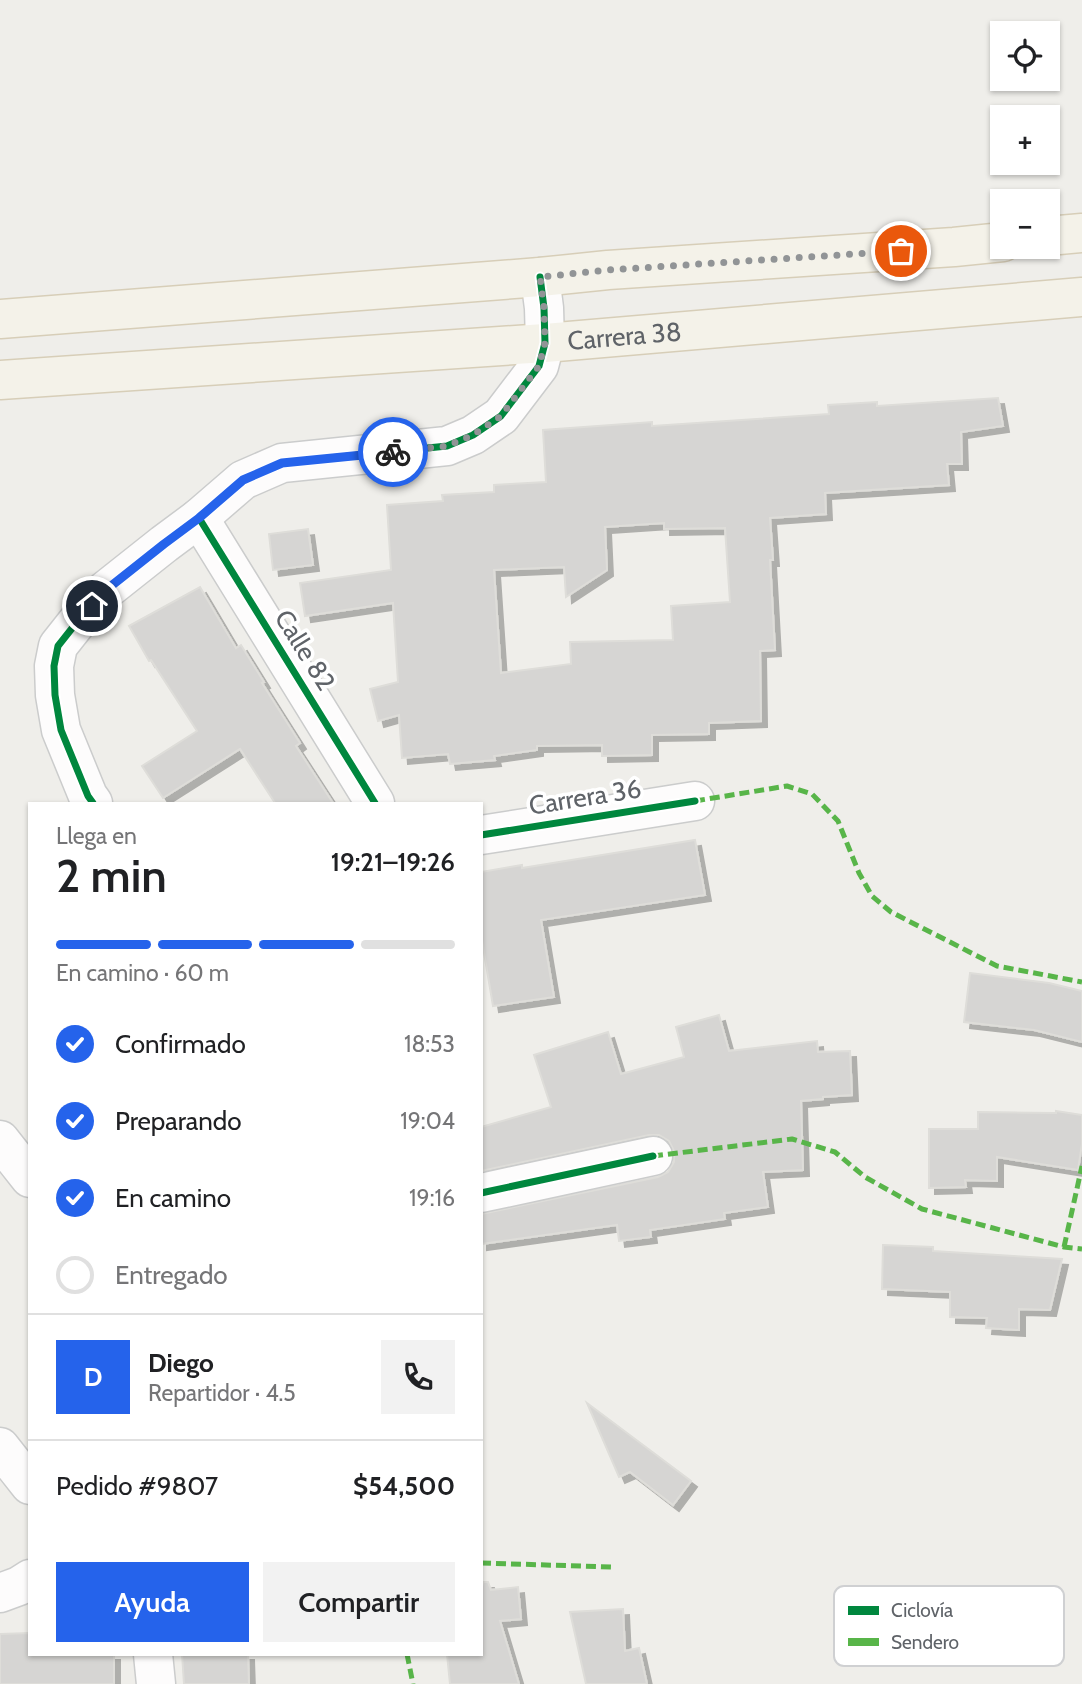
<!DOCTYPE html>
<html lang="es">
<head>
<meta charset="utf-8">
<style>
	:root { --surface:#fff; --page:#f2f2f2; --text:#202124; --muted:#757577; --line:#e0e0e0; --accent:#2563eb }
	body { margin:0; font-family:Cabin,sans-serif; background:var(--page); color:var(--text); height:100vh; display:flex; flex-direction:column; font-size:26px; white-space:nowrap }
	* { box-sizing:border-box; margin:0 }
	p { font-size:23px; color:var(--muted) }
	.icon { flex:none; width:38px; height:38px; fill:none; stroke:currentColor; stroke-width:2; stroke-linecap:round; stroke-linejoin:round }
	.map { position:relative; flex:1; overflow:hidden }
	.panel { position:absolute; left:28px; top:802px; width:455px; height:854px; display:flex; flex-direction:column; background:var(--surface); border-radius:0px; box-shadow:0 2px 5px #0004 }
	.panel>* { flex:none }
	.tools { position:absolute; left:990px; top:21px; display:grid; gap:14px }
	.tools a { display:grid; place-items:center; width:70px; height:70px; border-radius:0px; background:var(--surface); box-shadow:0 2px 5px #0004; font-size:35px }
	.pin { position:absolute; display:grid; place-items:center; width:60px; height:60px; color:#fff; margin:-30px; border:4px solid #fff; border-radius:50%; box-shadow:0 2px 7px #0007 }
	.courier { position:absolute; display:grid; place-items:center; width:70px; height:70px; margin:-35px; border:5px solid #2563eb; border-radius:50%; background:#fff; color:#222; box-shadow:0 2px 9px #0007 }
	.summary em { font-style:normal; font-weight:600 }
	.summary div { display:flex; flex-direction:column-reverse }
	.summary { display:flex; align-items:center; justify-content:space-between; height:119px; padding:0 28px }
	h1 { font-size:46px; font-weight:600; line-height:52px }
	.bar { display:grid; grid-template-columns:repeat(4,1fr); gap:10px 7px; align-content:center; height:84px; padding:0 28px }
	.bar i { height:9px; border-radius:5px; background:var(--line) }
	.bar .selected { background:var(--accent) }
	.bar p { grid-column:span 4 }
	.line { display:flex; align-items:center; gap:18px; padding:0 28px; border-top:2px solid var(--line) }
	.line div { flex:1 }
	.round { display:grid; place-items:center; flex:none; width:74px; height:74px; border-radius:0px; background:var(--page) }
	ol { padding:0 28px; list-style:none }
	li { display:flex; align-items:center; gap:21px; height:77px }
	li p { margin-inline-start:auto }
	li .icon { padding:7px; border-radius:50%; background:var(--accent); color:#fff; stroke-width:4 }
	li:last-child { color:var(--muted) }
	li i { width:38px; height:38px; border:4px solid var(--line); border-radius:50% }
	.button { display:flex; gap:14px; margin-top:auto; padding:14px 28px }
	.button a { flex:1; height:80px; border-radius:0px; background:var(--accent); color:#fff; font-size:28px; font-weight:600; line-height:80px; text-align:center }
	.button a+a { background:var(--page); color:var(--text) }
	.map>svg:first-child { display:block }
	.building { fill:#d6d5d3; stroke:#deddd9; stroke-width:2; fill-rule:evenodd; filter:url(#shadow) }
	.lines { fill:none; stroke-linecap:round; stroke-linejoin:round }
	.minor-casing { stroke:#cbcccc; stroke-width:41 }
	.major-casing { stroke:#d7ceb8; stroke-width:41 }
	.minor { stroke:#fdfcfc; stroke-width:38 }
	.major { stroke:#f4f2e9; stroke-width:38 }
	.quiet { stroke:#58b549; stroke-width:5; stroke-dasharray:10 5; stroke-linecap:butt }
	.cycleway-casing { stroke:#fff; stroke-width:11 }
	.cycleway { stroke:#00873e; stroke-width:7 }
	.done { stroke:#919496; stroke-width:7; stroke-dasharray:0 12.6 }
	.route { stroke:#2563eb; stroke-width:9 }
	.labels { text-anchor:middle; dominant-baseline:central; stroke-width:7; stroke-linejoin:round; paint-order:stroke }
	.street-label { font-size:26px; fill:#5f6368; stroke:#fff }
	.key { fill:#fff; stroke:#cfd0d2; stroke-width:2 }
	.key-label { font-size:19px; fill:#5f6368 }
</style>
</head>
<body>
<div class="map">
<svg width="1082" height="1684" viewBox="0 0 1082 1684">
	<defs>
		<filter id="shadow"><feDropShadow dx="6" dy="6" stdDeviation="0" flood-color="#0004"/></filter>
	</defs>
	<rect width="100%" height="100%" fill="#efeeea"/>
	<!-- building -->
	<g class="building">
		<path d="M 998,398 L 1003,426 L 961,432 L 962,464 L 947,464 L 949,485 L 825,493 L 826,514 L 770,518 L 773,560 L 770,560 L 775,650 L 760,651 L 761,721 L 709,723 L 709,734 L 652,735 L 652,755 L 602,756 L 602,745 L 537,746 L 537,750 L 494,756 L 495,760 L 450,764 L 448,754 L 402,758 L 399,715 L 378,721 L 370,689 L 398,682 L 393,603 L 305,616 L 300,583 L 391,570 L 387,505 L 443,501 L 442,495 L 494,492 L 494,485 L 546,482 L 543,430 L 652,422 L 652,426 L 829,414 L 828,405 L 877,402 L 877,406 ZM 664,523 L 664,529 L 725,528 L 730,602 L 671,606 L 673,640 L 570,642 L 571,664 L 501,673 L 494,570 L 564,567 L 566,597 L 607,570 L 605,527 Z"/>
		<path d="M 308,529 L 313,565 L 273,570 L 269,534 Z"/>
		<path d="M 200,587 L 236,648 L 241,645 L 264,682 L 262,683 L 300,743 L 296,746 L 333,803 L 275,803 L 240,749 L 163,798 L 142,766 L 197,731 L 151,660 L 149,661 L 129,626 Z"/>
		<path d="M 695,840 L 705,895 L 541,920 L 554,997 L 493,1006 L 481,935 L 481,872 L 522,865 L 522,868 Z"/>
		<path d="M 970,973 L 1049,983 L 1082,991 L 1082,1042 L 1034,1030 L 964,1022 Z"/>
		<path d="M 719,1015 L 729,1051 L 817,1041 L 818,1052 L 850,1051 L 852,1095 L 823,1097 L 823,1099 L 801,1101 L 803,1170 L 763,1172 L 768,1207 L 724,1213 L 725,1219 L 650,1230 L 651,1237 L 619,1241 L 617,1225 L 481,1244 L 481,1214 L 658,1177 L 668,1172 L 674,1162 L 674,1151 L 669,1141 L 659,1135 L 649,1135 L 481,1171 L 481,1127 L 551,1107 L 534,1055 L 608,1032 L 621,1074 L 684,1057 L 676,1027 Z"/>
		<path d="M 1056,1111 L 1082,1115 L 1082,1144 L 1078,1170 L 997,1157 L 997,1181 L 965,1180 L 966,1187 L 929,1188 L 929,1129 L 978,1129 L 978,1112 L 1056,1113 Z"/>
		<path d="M 883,1245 L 933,1247 L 933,1251 L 1062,1259 L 1050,1310 L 1019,1309 L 1019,1330 L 986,1328 L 987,1318 L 950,1317 L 950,1292 L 882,1289 Z"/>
		<path d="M 587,1403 L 691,1481 L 673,1505 L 630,1472 L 619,1477 Z"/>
		<path d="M 483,1582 L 488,1582 L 491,1590 L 518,1587 L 521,1619 L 500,1621 L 519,1684 L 450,1684 L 447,1654 L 481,1654 L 481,1591 Z"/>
		<path d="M 623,1609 L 625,1651 L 639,1648 L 647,1684 L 586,1684 L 570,1612 Z"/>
		<path d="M 30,1633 L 30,1654 L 114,1654 L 114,1684 L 0,1684 L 0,1634 Z"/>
		<path d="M 182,1654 L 248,1654 L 249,1684 L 184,1684 Z"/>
	</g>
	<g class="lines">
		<!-- minor casing -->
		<g class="minor-casing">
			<g id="minor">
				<path d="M 199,518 L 375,803"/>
				<path d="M 93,803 L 88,796 L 61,730 L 55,695 L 54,666 L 58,646 L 77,622 L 106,590 L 164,544 L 199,518 L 243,480 L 282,463 L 447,446 L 473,435 L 501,416 L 539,366 L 545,343 L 544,308 L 540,277"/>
				<path d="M 481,835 L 695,801"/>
				<path d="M 0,1140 L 30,1178"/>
				<path d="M 481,1193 L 653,1156"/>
				<path d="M 0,1447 L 30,1485"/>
				<path d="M 0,1593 L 19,1586 L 30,1579"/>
				<path d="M 153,1654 L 156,1684"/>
			</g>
		</g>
		<!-- major casing -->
		<g class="major-casing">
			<g id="major">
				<path d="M 1048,236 L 1082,233"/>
				<path d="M 0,319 L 540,277 L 608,270 L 954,247 L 1003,242"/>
				<path id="s1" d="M 0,380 L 545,343 L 1082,297"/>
			</g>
		</g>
		<!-- minor -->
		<use href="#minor" class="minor"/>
		<!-- major -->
		<use href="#major" class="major"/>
		<!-- quiet -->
		<g class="quiet">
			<path d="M 695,801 L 787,786 L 812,794 L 838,821 L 859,873 L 872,896 L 891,912 L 997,966 L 1082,982"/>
			<path d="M 653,1156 L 792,1139 L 835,1152 L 865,1177 L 922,1209 L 1064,1247 L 1082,1249"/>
			<path d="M 1064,1247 L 1082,1166"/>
			<path d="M 481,1563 L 612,1567"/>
			<path d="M 407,1654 L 413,1684"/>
		</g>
		<!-- cycleway casing -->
		<g class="cycleway-casing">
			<g id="cycleway">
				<path d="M 199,518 L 375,803"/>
				<path d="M 93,803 L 88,796 L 61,730 L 55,695 L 54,666 L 58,646 L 77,622 L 106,590 L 164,544 L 199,518 L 243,480 L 282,463 L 447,446 L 473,435 L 501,416 L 539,366 L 545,343 L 544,308 L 540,277"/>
				<path d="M 481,835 L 695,801"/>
				<path d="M 481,1193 L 653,1156"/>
			</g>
		</g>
		<!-- cycleway -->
		<use href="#cycleway" class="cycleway"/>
	</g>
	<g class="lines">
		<!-- done -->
		<path class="done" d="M 393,452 L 447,446 L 473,435 L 501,416 L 539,366 L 545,343 L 544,308 L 540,277 L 608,270 L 901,251"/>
		<!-- route -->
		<path class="route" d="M 92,606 L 106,590 L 164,544 L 199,518 L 243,480 L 282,463 L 393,452"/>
	</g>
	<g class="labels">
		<!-- street labels -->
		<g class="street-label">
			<text stroke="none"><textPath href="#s1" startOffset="626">Carrera 38</textPath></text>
			<text transform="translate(305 650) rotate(58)">Calle 82</text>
			<text transform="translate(585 797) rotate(-9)">Carrera 36</text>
		</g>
	</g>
	<!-- legend -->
	<rect x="834" y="1586" width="230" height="80" rx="10" class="key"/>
	<rect x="848" y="1606" width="31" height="9" fill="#00873e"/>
	<rect x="848" y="1638" width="31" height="8" fill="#58b549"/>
	<g class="key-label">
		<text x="891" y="1617">Ciclovía</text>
		<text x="891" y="1649">Sendero</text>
	</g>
</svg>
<div class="tools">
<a><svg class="icon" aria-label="locate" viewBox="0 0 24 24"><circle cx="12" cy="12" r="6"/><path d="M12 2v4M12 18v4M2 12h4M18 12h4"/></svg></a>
<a>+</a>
<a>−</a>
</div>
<div class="pin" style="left:901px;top:251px;background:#ea580c"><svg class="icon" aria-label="bag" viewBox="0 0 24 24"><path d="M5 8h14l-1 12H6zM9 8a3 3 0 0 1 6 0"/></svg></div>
<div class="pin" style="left:92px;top:606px;background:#1f2937"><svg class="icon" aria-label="home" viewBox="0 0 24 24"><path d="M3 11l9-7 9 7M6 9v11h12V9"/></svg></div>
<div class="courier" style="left:393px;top:452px"><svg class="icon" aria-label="bike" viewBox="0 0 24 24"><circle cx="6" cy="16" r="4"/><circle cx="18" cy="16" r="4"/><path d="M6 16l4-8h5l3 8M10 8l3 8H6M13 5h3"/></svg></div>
<section class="panel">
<div class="summary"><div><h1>2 min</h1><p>Llega en</p></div><em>19:21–19:26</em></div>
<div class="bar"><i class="selected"></i><i class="selected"></i><i class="selected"></i><i></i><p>En camino · 60 m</p></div>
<ol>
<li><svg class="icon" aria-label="check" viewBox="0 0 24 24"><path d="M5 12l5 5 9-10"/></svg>Confirmado<p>18:53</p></li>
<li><svg class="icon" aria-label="check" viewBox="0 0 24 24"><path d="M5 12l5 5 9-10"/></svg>Preparando<p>19:04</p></li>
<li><svg class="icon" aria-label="check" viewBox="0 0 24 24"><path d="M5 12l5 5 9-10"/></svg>En camino<p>19:16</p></li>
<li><i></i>Entregado</li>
</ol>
<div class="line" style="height:126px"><b class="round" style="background:var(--accent);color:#fff">D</b><div><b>Diego</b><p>Repartidor · 4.5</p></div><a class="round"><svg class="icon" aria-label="phone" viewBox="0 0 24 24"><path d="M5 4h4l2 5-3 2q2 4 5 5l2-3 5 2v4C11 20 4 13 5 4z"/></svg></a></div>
<div class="line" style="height:91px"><div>Pedido #9807</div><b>$54,500</b></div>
<div class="button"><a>Ayuda</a><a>Compartir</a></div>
</section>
</div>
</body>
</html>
